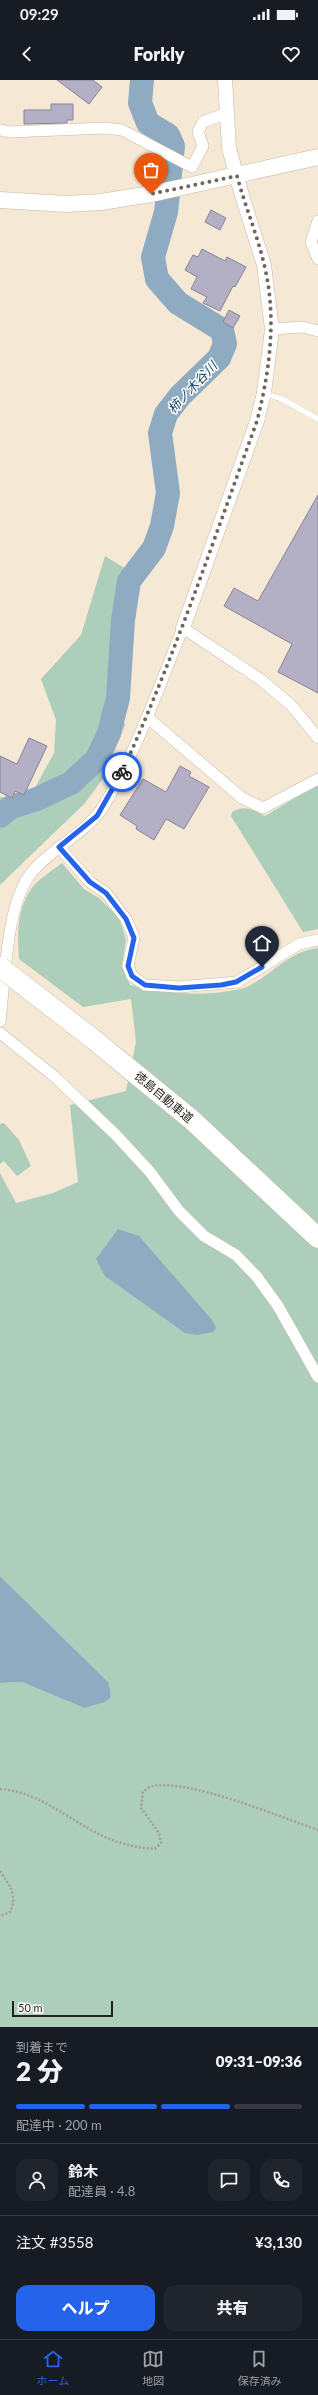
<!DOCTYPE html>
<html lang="ja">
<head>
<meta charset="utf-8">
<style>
	:root { --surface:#171b24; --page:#20242c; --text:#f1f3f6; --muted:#9ea1a6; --line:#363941; --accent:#2563eb }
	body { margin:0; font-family:Lato,"Noto Sans JP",sans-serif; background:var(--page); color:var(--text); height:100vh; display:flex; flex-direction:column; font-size:15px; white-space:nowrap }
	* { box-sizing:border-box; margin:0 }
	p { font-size:13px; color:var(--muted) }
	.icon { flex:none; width:22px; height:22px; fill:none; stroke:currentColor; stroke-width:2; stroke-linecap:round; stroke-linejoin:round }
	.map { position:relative; height:1947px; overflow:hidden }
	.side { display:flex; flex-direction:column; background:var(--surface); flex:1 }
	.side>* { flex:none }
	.scale { position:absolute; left:12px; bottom:10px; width:101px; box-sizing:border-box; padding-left:4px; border:2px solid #26211a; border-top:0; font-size:11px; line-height:14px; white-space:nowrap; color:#26211a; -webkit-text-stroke:3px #fff; paint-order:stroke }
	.pin { position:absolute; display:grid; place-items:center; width:34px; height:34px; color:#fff; margin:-41px -17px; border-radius:50% 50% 50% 0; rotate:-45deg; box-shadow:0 0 4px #0007 }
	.pin .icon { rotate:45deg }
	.courier { position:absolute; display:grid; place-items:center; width:40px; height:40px; margin:-20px; border:3px solid #2563eb; border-radius:50%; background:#fff; color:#222; box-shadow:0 1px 5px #0007 }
	.summary em { font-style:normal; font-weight:800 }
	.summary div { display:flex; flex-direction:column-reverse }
	.summary { display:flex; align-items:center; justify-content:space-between; height:68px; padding:0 16px }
	h1 { font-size:26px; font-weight:800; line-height:30px }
	.bar { display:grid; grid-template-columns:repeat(4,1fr); gap:6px 4px; align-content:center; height:48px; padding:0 16px }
	.bar i { height:5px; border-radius:3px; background:var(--line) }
	.bar .selected { background:var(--accent) }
	.bar p { grid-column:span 4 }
	.line { display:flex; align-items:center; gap:10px; padding:0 16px; border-top:1px solid var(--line) }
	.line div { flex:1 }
	.round { display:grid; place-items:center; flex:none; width:42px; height:42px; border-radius:12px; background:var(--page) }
	.primary-button { display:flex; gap:8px; margin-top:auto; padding:8px 16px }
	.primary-button a { flex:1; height:46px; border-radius:12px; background:var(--accent); color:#fff; font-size:16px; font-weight:800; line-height:46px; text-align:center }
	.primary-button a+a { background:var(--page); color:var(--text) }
	.status { display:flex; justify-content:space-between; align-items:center; height:28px; padding:0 20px; background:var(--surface); direction:ltr }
	.status svg { height:11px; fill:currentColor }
	header { display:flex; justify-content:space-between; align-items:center; height:52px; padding:0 16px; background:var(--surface); font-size:18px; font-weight:800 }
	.dock { display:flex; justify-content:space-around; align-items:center; height:56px; border-top:1px solid var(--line); background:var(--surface); font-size:11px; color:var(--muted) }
	.dock a { display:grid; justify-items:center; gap:2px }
	.dock .selected { color:var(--accent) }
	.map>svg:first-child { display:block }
	.green { fill:#adceba }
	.water { fill:#8fabc2 }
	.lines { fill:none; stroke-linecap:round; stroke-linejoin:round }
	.river { stroke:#8fabc2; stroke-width:24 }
	.building { fill:#b3afc5; stroke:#888499 }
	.service-casing { stroke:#c7baa6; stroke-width:6 }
	.minor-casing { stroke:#c7baa6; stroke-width:12 }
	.tertiary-casing { stroke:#c7baa6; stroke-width:15 }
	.secondary-casing { stroke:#c7baa6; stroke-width:17 }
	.motorway-casing { stroke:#c7baa6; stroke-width:21 }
	.path { stroke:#a89e8f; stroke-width:2.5; stroke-dasharray:2 2; stroke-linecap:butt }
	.service { stroke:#fff; stroke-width:5.5 }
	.minor { stroke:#fff; stroke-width:11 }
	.tertiary { stroke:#fff; stroke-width:14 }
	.secondary { stroke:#fff; stroke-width:16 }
	.motorway { stroke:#fff; stroke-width:20 }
	.motorway-bridge-casing { stroke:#c7baa6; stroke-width:21; stroke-linecap:butt }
	.motorway-bridge { stroke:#fff; stroke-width:20 }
	.done { stroke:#6e675b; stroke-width:4; stroke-dasharray:0 7.2 }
	.route { stroke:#2563eb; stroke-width:5 }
	.labels { text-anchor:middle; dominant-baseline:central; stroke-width:3; stroke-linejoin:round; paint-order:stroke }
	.street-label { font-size:12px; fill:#26211a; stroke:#fff }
	.water-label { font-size:13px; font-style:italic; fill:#0b3e5d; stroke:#fff }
</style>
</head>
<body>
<div class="status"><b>09:29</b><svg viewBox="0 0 49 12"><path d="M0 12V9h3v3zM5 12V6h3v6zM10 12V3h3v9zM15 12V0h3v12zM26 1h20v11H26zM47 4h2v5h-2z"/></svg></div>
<header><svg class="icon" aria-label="back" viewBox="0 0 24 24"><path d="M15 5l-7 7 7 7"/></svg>Forkly<svg class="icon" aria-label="heart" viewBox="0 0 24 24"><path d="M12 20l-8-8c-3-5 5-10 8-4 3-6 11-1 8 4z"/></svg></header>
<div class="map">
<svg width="318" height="1947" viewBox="0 0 318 1947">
	<rect width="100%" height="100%" fill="#f5e8d4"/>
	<!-- green -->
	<g class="green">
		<path d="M 105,476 L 126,489 L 113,612 L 125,645 L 104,697 L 85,723 L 0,805 L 0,717 L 19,720 L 31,715 L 54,673 L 56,640 L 41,599 L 81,555 Z"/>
		<path d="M 318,704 L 318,849 L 303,852 L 231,736 L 232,732 C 244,724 254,730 265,736 Z"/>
		<path d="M 62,783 L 84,809 L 99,818 L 119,838 L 126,859 L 122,885 L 130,905 C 165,912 193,917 229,911 C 235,910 242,909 247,907 C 272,895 289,871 318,868 L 318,1947 L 0,1947 L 0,1603 L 22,1602 L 84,1628 L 111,1617 L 109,1603 L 0,1496 L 0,1093 L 16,1123 L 53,1113 L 78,1102 L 70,1025 L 126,1011 L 136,962 L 131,919 L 83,927 L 19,879 C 17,854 17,831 31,809 C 38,799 52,791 62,783 Z"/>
		<path d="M 4,1043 L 19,1060 L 31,1086 L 17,1096 L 4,1081 L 0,1084 L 0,1044 Z"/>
	</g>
	<!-- water -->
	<g class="water">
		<path d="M 118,1149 L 139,1156 L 212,1240 L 216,1248 L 213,1252 L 198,1255 L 185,1253 L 105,1196 L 96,1179 Z"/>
		<path d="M 0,1496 L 109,1603 L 111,1617 L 105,1622 L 84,1628 L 22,1602 L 0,1603 Z"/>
	</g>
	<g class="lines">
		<!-- river -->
		<path class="river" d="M 0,736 L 11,727 L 37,719 L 71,703 L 97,679 L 109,653 L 118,618 L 123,540 L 129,501 L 154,468 L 162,446 L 168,413 L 160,353 L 166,334 L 180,316 L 219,278 L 225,264 L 222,250 L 178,223 L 157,199 L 153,177 L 166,132 L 173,66 L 168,55 L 148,43 L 140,23 L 142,0"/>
	</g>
	<!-- building -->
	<g class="building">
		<path d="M 57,0 L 93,0 L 102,7 L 89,24 Z"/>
		<path d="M 51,24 L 73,24 L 73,40 L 67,40 L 67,43 L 24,44 L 24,30 L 51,30 Z"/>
		<path d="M 211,130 L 226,138 L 220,150 L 205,142 Z"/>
		<path d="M 202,169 L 225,181 L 227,177 L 246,187 L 235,207 L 233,206 L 220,231 L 203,223 L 207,217 L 191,209 L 197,197 L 185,190 L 193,175 L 198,177 Z"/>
		<path d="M 229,230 L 240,236 L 233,248 L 223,242 Z"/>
		<path d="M 318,415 L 318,613 L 278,592 L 292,564 L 224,526 L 234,508 L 258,521 Z"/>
		<path d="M 29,658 L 47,666 L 24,715 L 15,711 L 12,718 L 0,712 L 0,676 L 17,684 Z"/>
		<path d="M 180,686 L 191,692 L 189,696 L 209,707 L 184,749 L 166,739 L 154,760 L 136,749 L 137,746 L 120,735 L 143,699 L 166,712 Z"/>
	</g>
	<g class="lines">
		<!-- service casing -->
		<g class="service-casing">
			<path id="service" d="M 264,313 L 282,319 L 318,339"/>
		</g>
		<!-- minor casing -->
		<g class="minor-casing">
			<g id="minor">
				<path d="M 0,50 L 10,52 L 105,48 L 122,50 L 192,87 L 203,66 L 198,52 L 203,42 L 227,33"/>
				<path d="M 318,141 L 311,162 L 318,179"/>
				<path d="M 272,249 L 303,247 L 318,251"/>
				<path d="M 147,637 L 242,718 L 263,728 L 318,699"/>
				<path d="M 59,767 L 90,802 L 106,813 L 126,839 L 134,857 L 128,886 L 132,896 L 145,905 L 179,907 L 237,902 L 299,864 L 318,860"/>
				<path d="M 0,941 C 5,900 6,823 32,792 C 54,765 89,753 106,722 C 138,668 159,606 183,548 L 260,599 L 292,626 L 318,658"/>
				<path d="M 0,953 L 55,997 L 116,1055 L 150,1092 L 179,1131 L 204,1156 L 236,1175 L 257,1197 L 278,1226 L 318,1297"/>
			</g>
		</g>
		<!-- tertiary casing -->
		<g class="tertiary-casing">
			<path id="tertiary" d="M 183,548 L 257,341 L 264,313 L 272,249 L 264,185 L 243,119 L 229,68 L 225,0"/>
		</g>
		<!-- secondary casing -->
		<g class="secondary-casing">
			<path id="secondary" d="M 0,120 L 67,124 L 101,122 L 151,114 L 318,77"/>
		</g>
		<!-- motorway casing -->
		<g class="motorway-casing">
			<path id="motorway" d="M 192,1040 L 318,1158"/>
		</g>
		<!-- path -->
		<g class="path">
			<path d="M 0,1709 C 42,1712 69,1741 105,1757 C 121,1764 137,1768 155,1769 L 161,1763 L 159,1753 L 141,1728 L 143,1712 C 146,1710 150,1706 153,1706 C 190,1699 280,1737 318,1750"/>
			<path d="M 0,1791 C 10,1806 18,1815 10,1832 L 0,1836"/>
		</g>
		<!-- service -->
		<use href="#service" class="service"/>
		<!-- minor -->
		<use href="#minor" class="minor"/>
		<!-- tertiary -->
		<use href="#tertiary" class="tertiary"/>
		<!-- secondary -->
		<use href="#secondary" class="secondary"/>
		<!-- motorway -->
		<use href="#motorway" class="motorway"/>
		<!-- motorway-bridge casing -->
		<g class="motorway-bridge-casing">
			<path id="motorway-bridge" d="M 0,887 L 93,959 L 192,1040"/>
		</g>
		<!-- motorway-bridge -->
		<use href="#motorway-bridge" class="motorway-bridge"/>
	</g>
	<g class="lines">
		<!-- done -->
		<path class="done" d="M 122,692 C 174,578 214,459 257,341 C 270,290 277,236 264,184 C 257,154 245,126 237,96 L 151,114"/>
		<!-- route -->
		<path class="route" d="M 122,692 L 97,736 L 59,767 L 90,802 L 106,813 L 126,839 L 134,858 L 128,886 L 132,896 L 145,905 L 179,908 L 221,905 L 236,902 L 262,887"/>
	</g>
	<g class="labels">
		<!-- street labels -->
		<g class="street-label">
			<text transform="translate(164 1017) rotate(40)">徳島自動車道</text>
		</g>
		<!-- water labels -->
		<g class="water-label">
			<text transform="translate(192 307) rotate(-47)">柿ノ木谷川</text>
		</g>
	</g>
</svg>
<div class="scale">50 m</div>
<div class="pin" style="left:151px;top:114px;background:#ea580c"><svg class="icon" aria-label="bag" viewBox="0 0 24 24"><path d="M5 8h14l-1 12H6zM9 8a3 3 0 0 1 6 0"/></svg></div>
<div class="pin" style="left:262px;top:887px;background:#1f2937"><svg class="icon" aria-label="home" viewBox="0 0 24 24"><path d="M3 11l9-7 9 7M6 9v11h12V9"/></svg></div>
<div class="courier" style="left:122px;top:692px"><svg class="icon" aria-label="bike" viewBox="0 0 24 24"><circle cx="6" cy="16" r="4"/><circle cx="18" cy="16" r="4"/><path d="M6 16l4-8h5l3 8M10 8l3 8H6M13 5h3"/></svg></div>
</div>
<section class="side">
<div class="summary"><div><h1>2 分</h1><p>到着まで</p></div><em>09:31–09:36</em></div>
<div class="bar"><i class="selected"></i><i class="selected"></i><i class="selected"></i><i></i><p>配達中 · 200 m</p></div>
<div class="line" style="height:72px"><a class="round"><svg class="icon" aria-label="person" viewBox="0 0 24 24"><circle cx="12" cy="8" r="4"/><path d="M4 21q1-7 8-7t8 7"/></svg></a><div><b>鈴木</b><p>配達員 · 4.8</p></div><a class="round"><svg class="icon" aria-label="chat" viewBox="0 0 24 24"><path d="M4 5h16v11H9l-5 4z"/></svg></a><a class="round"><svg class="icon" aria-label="phone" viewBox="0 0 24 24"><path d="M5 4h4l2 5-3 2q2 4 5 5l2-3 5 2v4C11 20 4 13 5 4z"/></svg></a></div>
<div class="line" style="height:52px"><div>注文 #3558</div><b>¥3,130</b></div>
<div class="primary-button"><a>ヘルプ</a><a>共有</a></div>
</section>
<nav class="dock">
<a class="selected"><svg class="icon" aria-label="home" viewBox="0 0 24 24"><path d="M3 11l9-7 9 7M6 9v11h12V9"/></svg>ホーム</a>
<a><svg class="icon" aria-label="map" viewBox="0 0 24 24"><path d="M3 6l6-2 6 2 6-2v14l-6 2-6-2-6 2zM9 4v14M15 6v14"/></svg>地図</a>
<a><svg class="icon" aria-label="saved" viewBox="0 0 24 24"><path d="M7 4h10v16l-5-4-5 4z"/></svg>保存済み</a>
</nav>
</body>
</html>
